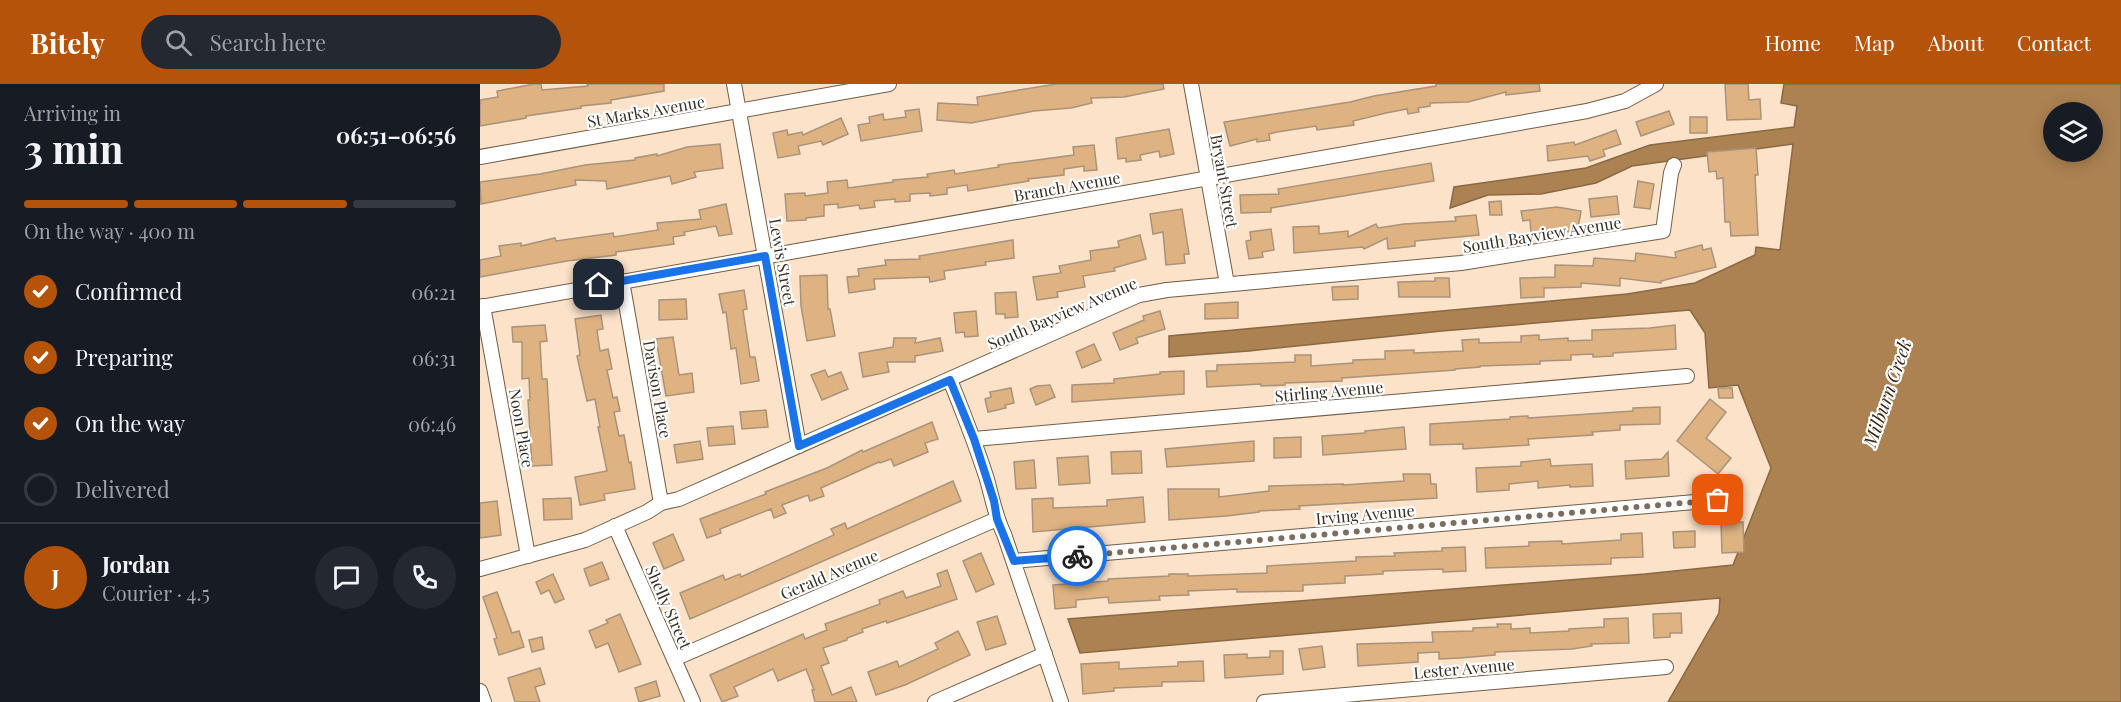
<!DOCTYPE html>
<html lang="en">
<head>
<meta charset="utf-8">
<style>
	:root { --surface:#171b24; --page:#242831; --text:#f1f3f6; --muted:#9ea1a6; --line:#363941; --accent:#b45309 }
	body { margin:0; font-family:"Playfair Display",serif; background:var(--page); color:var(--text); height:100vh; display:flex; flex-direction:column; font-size:22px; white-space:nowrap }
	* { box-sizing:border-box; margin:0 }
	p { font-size:20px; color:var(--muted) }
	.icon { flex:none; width:33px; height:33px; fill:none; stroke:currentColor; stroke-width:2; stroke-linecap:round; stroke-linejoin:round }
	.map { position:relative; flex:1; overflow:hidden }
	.panel { display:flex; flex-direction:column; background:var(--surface); width:480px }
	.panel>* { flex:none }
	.controls { position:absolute; left:1563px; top:18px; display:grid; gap:12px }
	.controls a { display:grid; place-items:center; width:60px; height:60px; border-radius:50%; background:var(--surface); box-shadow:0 3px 15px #0003; font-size:30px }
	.pin { position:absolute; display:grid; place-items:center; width:51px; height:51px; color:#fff; margin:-26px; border-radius:12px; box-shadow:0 3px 9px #0006 }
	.courier { position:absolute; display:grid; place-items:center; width:60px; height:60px; margin:-30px; border:4px solid #1a73e8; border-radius:50%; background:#fff; color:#222; box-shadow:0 2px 8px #0007 }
	.head em { font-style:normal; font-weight:700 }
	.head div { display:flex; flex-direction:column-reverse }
	.head { display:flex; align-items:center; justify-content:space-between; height:102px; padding:0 24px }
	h1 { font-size:39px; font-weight:700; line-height:45px }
	.bar { display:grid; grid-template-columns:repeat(4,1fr); gap:9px 6px; align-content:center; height:72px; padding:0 24px }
	.bar i { height:8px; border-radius:4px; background:var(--line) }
	.bar .selected { background:var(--accent) }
	.bar p { grid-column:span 4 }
	.line { display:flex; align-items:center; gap:15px; padding:0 24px; border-top:2px solid var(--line) }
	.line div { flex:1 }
	.round { display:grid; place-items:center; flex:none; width:63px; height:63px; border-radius:32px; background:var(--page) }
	ol { padding:0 24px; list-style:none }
	li { display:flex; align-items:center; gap:18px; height:66px }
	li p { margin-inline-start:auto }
	li .icon { padding:6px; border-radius:50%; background:var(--accent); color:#fff; stroke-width:4 }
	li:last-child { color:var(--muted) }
	li i { width:33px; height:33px; border:3px solid var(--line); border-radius:50% }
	header { display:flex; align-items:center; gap:36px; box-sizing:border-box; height:84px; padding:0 30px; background:var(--accent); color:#fff }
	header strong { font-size:28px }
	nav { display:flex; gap:33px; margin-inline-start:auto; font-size:21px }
	.search { width:420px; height:54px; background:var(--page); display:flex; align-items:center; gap:15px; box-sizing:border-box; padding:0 21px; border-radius:33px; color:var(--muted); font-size:22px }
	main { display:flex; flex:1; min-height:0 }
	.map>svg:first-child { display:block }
	.water { fill:#ac8252; stroke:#896944; stroke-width:1.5; fill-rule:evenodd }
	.building { fill:#deb281; stroke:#a9937b; stroke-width:1.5 }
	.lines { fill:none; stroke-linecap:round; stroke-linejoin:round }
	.minor-casing { stroke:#725d47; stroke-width:16 }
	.minor { stroke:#fff; stroke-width:14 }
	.done { stroke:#7c6d5e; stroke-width:6; stroke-dasharray:0 10.8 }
	.route { stroke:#1a73e8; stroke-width:8 }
	.labels { text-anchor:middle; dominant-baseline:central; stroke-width:4.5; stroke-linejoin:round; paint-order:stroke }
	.street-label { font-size:16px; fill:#372e24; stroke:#fff }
	.water-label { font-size:18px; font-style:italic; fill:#38250f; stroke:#fff }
</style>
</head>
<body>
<header>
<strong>Bitely</strong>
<div class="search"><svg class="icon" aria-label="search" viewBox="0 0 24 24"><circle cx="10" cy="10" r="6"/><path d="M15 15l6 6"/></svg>Search here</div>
<nav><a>Home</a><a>Map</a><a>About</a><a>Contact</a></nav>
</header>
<main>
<section class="panel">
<div class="head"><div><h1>3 min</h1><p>Arriving in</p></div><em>06:51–06:56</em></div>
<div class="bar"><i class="selected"></i><i class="selected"></i><i class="selected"></i><i></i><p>On the way · 400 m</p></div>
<ol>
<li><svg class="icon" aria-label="check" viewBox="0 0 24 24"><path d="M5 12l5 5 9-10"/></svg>Confirmed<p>06:21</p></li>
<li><svg class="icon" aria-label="check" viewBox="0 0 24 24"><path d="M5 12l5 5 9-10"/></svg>Preparing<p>06:31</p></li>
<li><svg class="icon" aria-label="check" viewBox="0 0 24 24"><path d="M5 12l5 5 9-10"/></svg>On the way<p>06:46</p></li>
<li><i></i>Delivered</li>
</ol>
<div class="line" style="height:108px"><b class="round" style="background:var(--accent);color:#fff">J</b><div><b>Jordan</b><p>Courier · 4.5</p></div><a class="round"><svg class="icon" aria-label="chat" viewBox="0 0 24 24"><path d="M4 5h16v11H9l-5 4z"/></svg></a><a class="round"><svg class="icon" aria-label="phone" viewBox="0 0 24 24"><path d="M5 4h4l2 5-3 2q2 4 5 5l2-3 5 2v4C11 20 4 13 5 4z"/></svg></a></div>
</section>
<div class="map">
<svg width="1641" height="618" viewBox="0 0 1641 618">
	<rect width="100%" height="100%" fill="#fbe2c9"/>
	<!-- water -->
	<path class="water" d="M 1304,0 L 1641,0 L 1641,618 L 1188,618 L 1239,529 L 1240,514 L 600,569 L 588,535 L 1165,490 L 1253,481 L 1291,384 L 1258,301 L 1229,304 L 1225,249 L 1210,226 L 962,247 L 769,267 L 689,273 L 689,252 L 1147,210 L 1215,199 L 1275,171 L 1276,163 L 1300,166 L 1313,60 L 1152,82 L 1116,99 L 1061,110 L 1008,111 L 970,124 L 974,103 L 1106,84 L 1170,61 L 1314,43 L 1317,22 L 1301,19 ZM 1574,28 L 1612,28 L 1612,68 L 1574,68 Z"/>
	<!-- building -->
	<g class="building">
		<path d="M 54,0 L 61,0 L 62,6 L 108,2 L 107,0 L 184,0 L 184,7 L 131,16 L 131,19 L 101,22 L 101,24 L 46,32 L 46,34 L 0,42 L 0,16 L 18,13 L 17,7 Z"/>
		<path d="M 576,0 L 683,0 L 684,5 L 644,13 L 611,14 L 612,19 L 591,24 L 554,27 L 491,39 L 457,36 L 458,19 L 498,21 L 497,13 Z"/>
		<path d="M 956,0 L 1059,0 L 1060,7 L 1026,11 L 1026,8 L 988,18 L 950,19 L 950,22 L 938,24 L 939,28 L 928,30 L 927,25 L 906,29 L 873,37 L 874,41 L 837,46 L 836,42 L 797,48 L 789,50 L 790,56 L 777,58 L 777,55 L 750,62 L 744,38 L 870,18 L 894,12 L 956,2 Z"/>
		<path d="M 1245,0 L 1268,0 L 1269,16 L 1280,15 L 1281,35 L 1247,36 Z"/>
		<path d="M 439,25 L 442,47 L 381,57 L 378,41 L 390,39 L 389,33 L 403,30 L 404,36 L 426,33 L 425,27 Z"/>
		<path d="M 1189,27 L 1194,40 L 1161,52 L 1156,38 Z"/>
		<rect x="1210" y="33" width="17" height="16"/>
		<path d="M 361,34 L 368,50 L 343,61 L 341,57 L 318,62 L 320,70 L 298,74 L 293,49 L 307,46 L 308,51 L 322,48 L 323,51 Z"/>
		<path d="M 689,45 L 694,70 L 680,73 L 679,67 L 660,71 L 661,76 L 646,78 L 646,74 L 638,75 L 636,54 Z"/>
		<path d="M 1136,46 L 1141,60 L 1123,66 L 1125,72 L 1110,77 L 1108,72 L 1068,77 L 1067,62 L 1094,58 L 1095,61 Z"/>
		<path d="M 240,60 L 243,84 L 214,88 L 216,93 L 192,100 L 190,92 L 127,105 L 126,97 L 95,96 L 96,101 L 1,120 L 0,98 L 60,90 L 105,81 L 155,76 L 155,74 L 177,70 L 177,72 L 207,63 Z"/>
		<path d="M 614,61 L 617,86 L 604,87 L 604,82 L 584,85 L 584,91 L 548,95 L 549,97 L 488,107 L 487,101 L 467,104 L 467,110 L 450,112 L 450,109 L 430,110 L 430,117 L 415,118 L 415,115 L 394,117 L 395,123 L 380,125 L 379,121 L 358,124 L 358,120 L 344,121 L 344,132 L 326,134 L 326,136 L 307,137 L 305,110 L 325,109 L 325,112 L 348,109 L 347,98 L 367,96 L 368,104 L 413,98 L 413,96 L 448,93 L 447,90 L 474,86 L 475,90 L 519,83 L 518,81 L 594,71 L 593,63 Z"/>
		<path d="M 1276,64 L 1278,91 L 1275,91 L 1278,151 L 1251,152 L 1250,138 L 1245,138 L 1243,94 L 1237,95 L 1236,87 L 1229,88 L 1227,68 Z"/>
		<path d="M 951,79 L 954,97 L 791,124 L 791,128 L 761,129 L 760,111 L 799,110 L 798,105 Z"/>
		<path d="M 1158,97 L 1174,100 L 1170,125 L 1154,123 Z"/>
		<path d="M 1137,112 L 1139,130 L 1111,133 L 1109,115 Z"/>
		<path d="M 1021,117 L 1022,131 L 1010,131 L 1009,118 Z"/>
		<path d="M 246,120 L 252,150 L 239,152 L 236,142 L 204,148 L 205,151 L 193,153 L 194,160 L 136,168 L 136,171 L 87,177 L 0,193 L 0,176 L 21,172 L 19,162 L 41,159 L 41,162 L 75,154 L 76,157 L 133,149 L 134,153 L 178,146 L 177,139 L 221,135 L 219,126 Z"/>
		<path d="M 1077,123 L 1101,127 L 1097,149 L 1078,146 L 1051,149 L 1050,136 L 1043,137 L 1041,127 Z"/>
		<path d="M 702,125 L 709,170 L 704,170 L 705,179 L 686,181 L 683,148 L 673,150 L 670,130 Z"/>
		<path d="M 996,131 L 999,151 L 935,157 L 935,162 L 908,165 L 907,154 L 884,165 L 883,163 L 814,169 L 813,143 L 839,142 L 839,150 L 868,147 L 868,153 L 896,140 L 898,144 L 924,140 L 976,137 L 975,133 Z"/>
		<path d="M 791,145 L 794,166 L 782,168 L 783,173 L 769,175 L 766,157 L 771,156 L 770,148 Z"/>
		<path d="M 660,151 L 666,175 L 634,184 L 635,187 L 603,192 L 605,203 L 577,208 L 578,213 L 557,216 L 553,193 L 581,189 L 579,182 L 611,176 L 610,167 L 639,163 L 638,157 Z"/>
		<path d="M 533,156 L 534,174 L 505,178 L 506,181 L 464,187 L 465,195 L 450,198 L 449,193 L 394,195 L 395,205 L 369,209 L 367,193 L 379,192 L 378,185 L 406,181 L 405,176 L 440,175 L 439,172 Z"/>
		<path d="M 1222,161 L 1223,166 L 1231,164 L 1236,183 L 1181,197 L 1181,199 L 1140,194 L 1140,202 L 1101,199 L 1101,203 L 1064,204 L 1064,213 L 1041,214 L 1040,194 L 1075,193 L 1075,181 L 1113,182 L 1114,174 L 1155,177 L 1156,169 L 1196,174 L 1195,168 Z"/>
		<path d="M 347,191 L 348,225 L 350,225 L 355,252 L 327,257 L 321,222 L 320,192 Z"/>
		<path d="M 955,194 L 969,194 L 970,213 L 919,213 L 918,198 L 955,197 Z"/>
		<path d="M 878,202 L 878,215 L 853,216 L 852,203 Z"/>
		<path d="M 264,206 L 267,225 L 263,226 L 270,273 L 275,273 L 279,297 L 261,300 L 256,264 L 251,265 L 246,228 L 243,229 L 239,210 Z"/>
		<path d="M 536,208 L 538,233 L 525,234 L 525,230 L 516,230 L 515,209 Z"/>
		<path d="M 206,215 L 207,235 L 179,236 L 179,216 Z"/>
		<path d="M 758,218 L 758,234 L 725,235 L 725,220 Z"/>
		<path d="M 496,227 L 498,252 L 485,253 L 484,248 L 476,249 L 474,229 Z"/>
		<path d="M 680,227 L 685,245 L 656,254 L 658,259 L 640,266 L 633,249 L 664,236 L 663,232 Z"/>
		<path d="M 121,231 L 123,245 L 117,246 L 120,267 L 128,265 L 132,285 L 127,286 L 133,314 L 137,313 L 140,327 L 134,328 L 139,352 L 144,351 L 149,379 L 151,378 L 155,405 L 124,410 L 125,416 L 100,421 L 95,393 L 127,387 L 118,343 L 120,343 L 115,315 L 107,317 L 97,272 L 100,271 L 95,235 Z"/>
		<path d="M 65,241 L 67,257 L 60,258 L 62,295 L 67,295 L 72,381 L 52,382 L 48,316 L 50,316 L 49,294 L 42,295 L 42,258 L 33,258 L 32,243 Z"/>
		<path d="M 1195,241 L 1196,265 L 1133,269 L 1133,272 L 1113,273 L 1113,270 L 1091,271 L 1091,276 L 1060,277 L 1060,280 L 1000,282 L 1000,283 L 975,285 L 975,286 L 862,294 L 862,297 L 805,299 L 805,301 L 781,302 L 781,300 L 727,303 L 726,287 L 737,287 L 737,281 L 815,278 L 815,271 L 831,271 L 831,282 L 873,279 L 873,276 L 905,275 L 905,267 L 934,266 L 934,269 L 983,267 L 982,256 L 999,255 L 999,259 L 1041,258 L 1041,252 L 1059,251 L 1059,256 L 1088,254 L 1088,257 L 1112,256 L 1112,246 L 1170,244 Z"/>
		<path d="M 193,253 L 199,291 L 212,289 L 214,308 L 186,312 L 176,255 Z"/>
		<path d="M 414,254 L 436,254 L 435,259 L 460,254 L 463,267 L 435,272 L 435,278 L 407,278 L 409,288 L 383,293 L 379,269 L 413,263 Z"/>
		<path d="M 614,260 L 621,276 L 602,284 L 596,268 Z"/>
		<path d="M 345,286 L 348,293 L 361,288 L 368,305 L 342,316 L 331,291 Z"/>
		<path d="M 704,287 L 704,310 L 592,318 L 592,301 L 634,299 L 634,295 L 680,290 L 680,288 Z"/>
		<path d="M 570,301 L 575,313 L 556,321 L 550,305 L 557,302 Z"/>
		<path d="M 531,304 L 534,319 L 525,321 L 526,324 L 508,328 L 505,315 L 511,313 L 510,308 Z"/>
		<path d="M 1238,304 L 1252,304 L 1253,314 L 1239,314 Z"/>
		<path d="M 1230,315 L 1246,328 L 1226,354 L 1251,374 L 1238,390 L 1197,357 Z"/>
		<path d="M 1180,323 L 1180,340 L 1140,341 L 1140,346 L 1112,348 L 1113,351 L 1048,355 L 1049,361 L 983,365 L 983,360 L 950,361 L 950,340 L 1030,335 L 1030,333 L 1048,332 L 1048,334 L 1109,330 L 1153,327 L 1153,324 Z"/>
		<path d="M 286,326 L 288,343 L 262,345 L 260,328 Z"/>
		<path d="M 452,338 L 458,355 L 445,359 L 448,368 L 414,382 L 411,375 L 400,379 L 399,378 L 341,404 L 344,412 L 330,417 L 328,411 L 302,421 L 306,429 L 294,434 L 291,425 L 240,445 L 241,449 L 227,454 L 220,435 L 286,410 L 285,408 L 347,384 L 382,366 L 383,368 Z"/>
		<path d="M 253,342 L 255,360 L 229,362 L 227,344 Z"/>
		<path d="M 924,343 L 926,365 L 843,371 L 842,352 L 885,349 L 885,347 Z"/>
		<path d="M 821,353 L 821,373 L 794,374 L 794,354 Z"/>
		<path d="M 220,357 L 223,375 L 197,379 L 194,361 Z"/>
		<path d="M 774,357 L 774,377 L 687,383 L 685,365 Z"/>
		<path d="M 661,367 L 662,389 L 632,390 L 631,368 Z"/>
		<path d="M 1188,368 L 1189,392 L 1146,395 L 1145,377 L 1182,375 Z"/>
		<path d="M 608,372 L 610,399 L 579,401 L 577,374 Z"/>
		<path d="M 1070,375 L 1071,382 L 1112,380 L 1113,402 L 1090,403 L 1090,401 L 1058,404 L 1058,397 L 1029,400 L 1029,406 L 997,408 L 996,384 L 1041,382 L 1041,378 Z"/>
		<path d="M 554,376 L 556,404 L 536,405 L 534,378 Z"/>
		<path d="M 923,390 L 950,390 L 951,400 L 956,400 L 957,414 L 819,422 L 820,425 L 779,427 L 779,428 L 746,432 L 689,436 L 688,405 L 739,405 L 739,413 L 789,407 L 789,402 L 863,400 L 863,401 L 924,397 Z"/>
		<path d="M 473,397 L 481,417 L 210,535 L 200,509 L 243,491 L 245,496 L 260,490 L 261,493 L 354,451 L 351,445 L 365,439 L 367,445 Z"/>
		<path d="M 663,413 L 665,438 L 553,448 L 552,415 L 573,414 L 573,424 L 627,422 L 627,416 Z"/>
		<path d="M 91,414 L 92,435 L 64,436 L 63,415 Z"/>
		<path d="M 17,417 L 21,451 L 0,454 L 0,419 Z"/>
		<path d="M 1263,438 L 1264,468 L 1242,469 L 1241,439 Z"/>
		<path d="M 1215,447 L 1215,463 L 1194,464 L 1193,448 Z"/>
		<path d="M 1162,449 L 1163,473 L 1131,474 L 1131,480 L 1006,484 L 1005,464 L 1049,462 L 1049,458 L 1082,457 L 1082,460 L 1141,456 L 1141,450 Z"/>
		<path d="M 193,450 L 204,476 L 184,485 L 173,459 Z"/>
		<path d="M 985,463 L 986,487 L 963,488 L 963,485 L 903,487 L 903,490 L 865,492 L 865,499 L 823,501 L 823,507 L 757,508 L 757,505 L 708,507 L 709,511 L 679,512 L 680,516 L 629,519 L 628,513 L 596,516 L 596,523 L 575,525 L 573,501 L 628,497 L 628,495 L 689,492 L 689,490 L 708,490 L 708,492 L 787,489 L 787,482 L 876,477 L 876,473 L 915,472 L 914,469 L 962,467 L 962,464 Z"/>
		<path d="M 501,469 L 514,500 L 496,508 L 483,477 Z"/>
		<path d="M 122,478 L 129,495 L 110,502 L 104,485 Z"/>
		<path d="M 467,486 L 477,515 L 407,539 L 406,537 L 382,545 L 383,548 L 367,554 L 367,556 L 343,564 L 349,579 L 341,582 L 352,611 L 371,603 L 377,618 L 335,618 L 332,606 L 334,606 L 326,585 L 298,597 L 293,585 L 254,603 L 258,612 L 242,618 L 230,591 L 323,550 L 325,555 L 347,546 L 345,540 L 400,520 L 399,516 L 423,507 L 426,514 L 461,502 L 457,490 Z"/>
		<path d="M 73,490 L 84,515 L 75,519 L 69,506 L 61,510 L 56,498 Z"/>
		<path d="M 17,508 L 32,549 L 39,547 L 44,563 L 19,571 L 14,555 L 17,554 L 3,513 Z"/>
		<path d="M 1201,529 L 1202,549 L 1190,549 L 1190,553 L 1174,554 L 1173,530 Z"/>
		<path d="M 140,530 L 161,580 L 139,588 L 128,559 L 116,564 L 109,547 L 128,539 L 126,536 Z"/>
		<path d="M 517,532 L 526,560 L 506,566 L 497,538 Z"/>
		<path d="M 1148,534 L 1149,559 L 1111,560 L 1112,562 L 1092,565 L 1015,568 L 1015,571 L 980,574 L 959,575 L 959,568 L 938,569 L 938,578 L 878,582 L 877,560 L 953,558 L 952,548 L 993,547 L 993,544 L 1018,543 L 1017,540 L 1031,540 L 1031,545 L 1050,544 L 1050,549 L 1089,547 L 1089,545 L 1124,543 L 1124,535 Z"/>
		<path d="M 478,547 L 490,571 L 425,601 L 396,611 L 388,588 L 417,577 L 419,583 L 458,565 L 455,559 Z"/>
		<path d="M 62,553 L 64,565 L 52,568 L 49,556 Z"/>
		<path d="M 842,562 L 845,583 L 823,586 L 819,565 Z"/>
		<path d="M 790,567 L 803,567 L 803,590 L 745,594 L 744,571 L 767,570 L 767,574 L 790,573 Z"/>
		<path d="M 723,577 L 724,597 L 682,598 L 682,602 L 634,604 L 634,607 L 603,610 L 601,580 L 639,578 L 639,585 L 698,582 L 698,578 Z"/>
		<path d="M 60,584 L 65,600 L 55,603 L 60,618 L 35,618 L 28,594 Z"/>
		<path d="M 176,597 L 180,612 L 159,618 L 155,604 Z"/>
	</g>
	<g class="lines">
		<!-- minor casing -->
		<g class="minor-casing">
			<g id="minor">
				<path d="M 254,0 L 319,362"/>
				<path d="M 711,0 L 747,200"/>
				<path d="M 0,73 L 409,0"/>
				<path d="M 142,197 L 181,419"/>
				<path d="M 3,222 L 48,472"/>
				<path d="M 0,223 L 1107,27 L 1145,17 L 1176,0"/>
				<path d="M 470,296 C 483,328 495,359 506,392 C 512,412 515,432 524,450 L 581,618"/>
				<path d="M 494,355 L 1207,292"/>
				<path d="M 135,442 L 213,618"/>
				<path d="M 534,477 L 1238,416"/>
				<path d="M 0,485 L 105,456 L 167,428 L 181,419 L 199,415 L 659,211 L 687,206 L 981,179 L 1183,147 L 1191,89 L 1194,81"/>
				<path d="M 194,575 L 517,435"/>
				<path d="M 0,607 L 4,618"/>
				<path d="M 455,618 L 565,570"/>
				<path d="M 784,618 L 1186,583"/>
			</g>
		</g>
		<!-- minor -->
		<use href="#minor" class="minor"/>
	</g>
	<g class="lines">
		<!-- done -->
		<path class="done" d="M 597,472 L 1238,416"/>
		<!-- route -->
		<path class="route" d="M 119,201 L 285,172 L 319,362 L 470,296 L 494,355 L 514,417 L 517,435 L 534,477 L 597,472"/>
	</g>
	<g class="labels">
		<!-- street labels -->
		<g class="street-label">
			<text transform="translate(166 27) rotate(-10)">St Marks Avenue</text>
			<text transform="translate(745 97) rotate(80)">Bryant Street</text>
			<text transform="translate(587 102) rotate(-10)">Branch Avenue</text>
			<text transform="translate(1062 150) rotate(-9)">South Bayview Avenue</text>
			<text transform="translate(303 178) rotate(80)">Lewis Street</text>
			<text transform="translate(582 229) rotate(-23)">South Bayview Avenue</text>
			<text transform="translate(178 305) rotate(80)">Davison Place</text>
			<text transform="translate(849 307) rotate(-5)">Stirling Avenue</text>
			<text transform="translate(42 344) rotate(80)">Noon Place</text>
			<text transform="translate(885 430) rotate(-5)">Irving Avenue</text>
			<text transform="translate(349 490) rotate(-23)">Gerald Avenue</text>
			<text transform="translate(189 523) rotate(66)">Shelly Street</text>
			<text transform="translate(984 584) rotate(-5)">Lester Avenue</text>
		</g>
		<!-- water labels -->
		<g class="water-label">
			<text transform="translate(1407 309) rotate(-71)">Milburn Creek</text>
		</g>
	</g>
</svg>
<div class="controls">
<a><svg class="icon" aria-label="layers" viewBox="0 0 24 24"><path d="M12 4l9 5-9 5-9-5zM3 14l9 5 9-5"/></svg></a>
</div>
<div class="pin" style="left:1238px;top:416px;background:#ea580c"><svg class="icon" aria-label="bag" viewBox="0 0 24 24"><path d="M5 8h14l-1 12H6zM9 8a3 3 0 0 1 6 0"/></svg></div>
<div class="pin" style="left:119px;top:201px;background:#1f2937"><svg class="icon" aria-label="home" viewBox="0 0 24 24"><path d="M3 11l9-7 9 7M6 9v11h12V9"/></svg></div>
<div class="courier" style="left:597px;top:472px"><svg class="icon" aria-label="bike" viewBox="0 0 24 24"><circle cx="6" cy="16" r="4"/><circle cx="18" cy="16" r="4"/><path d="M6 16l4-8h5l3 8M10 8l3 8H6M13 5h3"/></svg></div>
</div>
</main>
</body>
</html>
